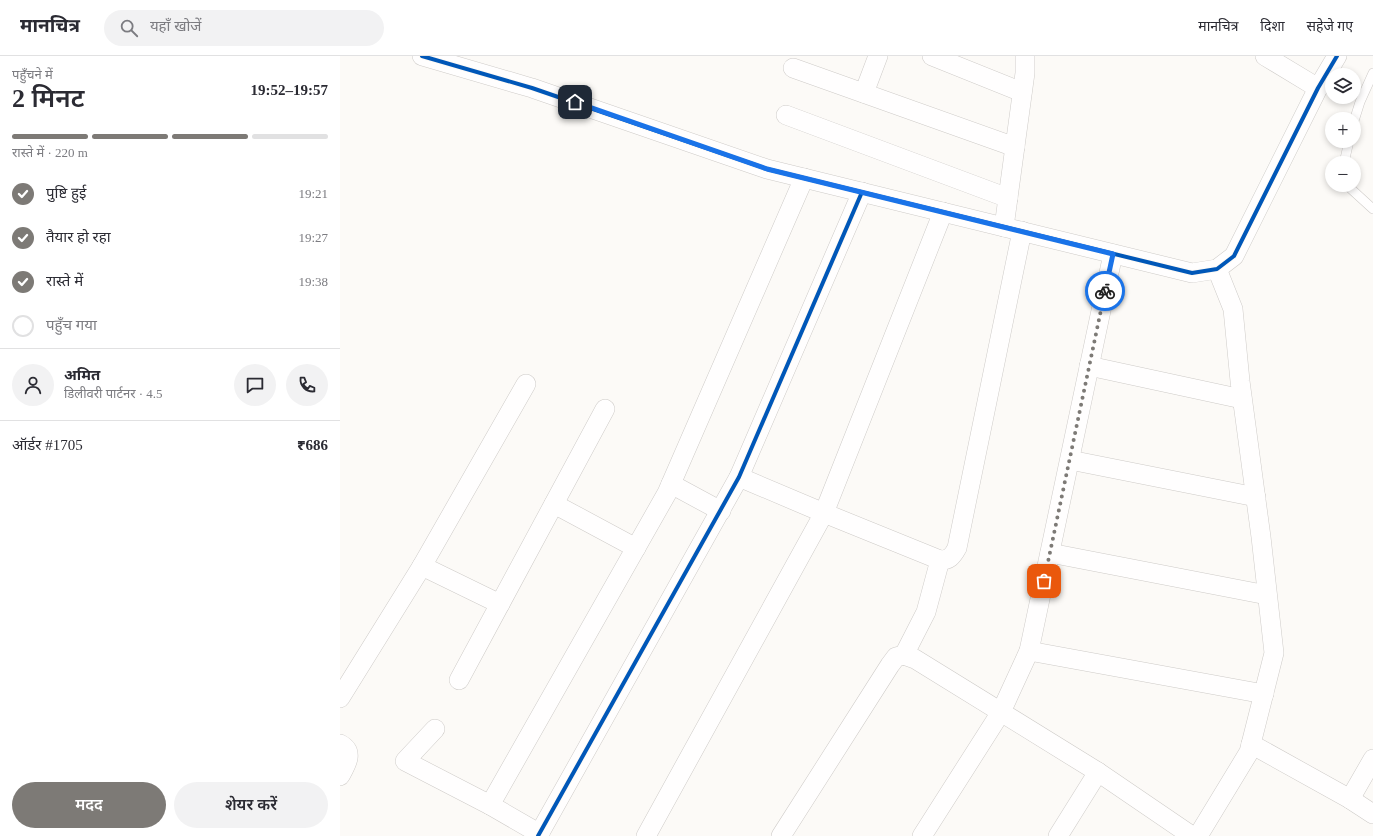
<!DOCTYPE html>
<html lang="hi">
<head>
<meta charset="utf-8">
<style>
	:root { --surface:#fff; --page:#f2f2f3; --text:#2b2b33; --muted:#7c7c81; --line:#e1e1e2; --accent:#7d7a76 }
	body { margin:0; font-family:"Times New Roman","Noto Sans Devanagari",serif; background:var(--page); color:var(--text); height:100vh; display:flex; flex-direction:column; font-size:15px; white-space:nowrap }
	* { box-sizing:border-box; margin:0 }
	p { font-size:13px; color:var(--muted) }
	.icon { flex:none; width:22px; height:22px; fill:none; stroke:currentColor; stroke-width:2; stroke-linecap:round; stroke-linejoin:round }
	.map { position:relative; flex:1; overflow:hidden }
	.details { display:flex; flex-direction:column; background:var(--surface); width:340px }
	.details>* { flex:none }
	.buttons { position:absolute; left:985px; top:12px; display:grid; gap:8px }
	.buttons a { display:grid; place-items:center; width:36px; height:36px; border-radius:50%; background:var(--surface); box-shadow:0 2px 6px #0003; font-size:20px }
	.pin { position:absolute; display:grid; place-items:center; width:34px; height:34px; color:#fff; margin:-17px; border-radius:8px; box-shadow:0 2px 6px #0006 }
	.courier { position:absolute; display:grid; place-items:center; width:40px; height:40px; margin:-20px; border:3px solid #1a73e8; border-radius:50%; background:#fff; color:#222; box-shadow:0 1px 5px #0007 }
	.overview em { font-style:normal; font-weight:600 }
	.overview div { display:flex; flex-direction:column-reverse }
	.overview { display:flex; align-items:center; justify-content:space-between; height:68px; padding:0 12px }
	h1 { font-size:26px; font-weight:600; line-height:30px }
	.bar { display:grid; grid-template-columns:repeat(4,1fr); gap:6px 4px; align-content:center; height:48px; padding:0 12px }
	.bar i { height:5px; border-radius:3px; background:var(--line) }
	.bar .active { background:var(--accent) }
	.bar p { grid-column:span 4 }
	.line { display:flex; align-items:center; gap:10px; padding:0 12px; border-top:1px solid var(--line) }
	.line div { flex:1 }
	.round { display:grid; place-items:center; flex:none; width:42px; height:42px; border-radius:21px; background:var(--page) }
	ol { padding:0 12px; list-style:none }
	li { display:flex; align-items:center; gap:12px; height:44px }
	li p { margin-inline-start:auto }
	li .icon { padding:4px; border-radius:50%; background:var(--accent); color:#fff; stroke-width:4 }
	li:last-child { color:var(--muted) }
	li i { width:22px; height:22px; border:2px solid var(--line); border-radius:50% }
	.button { display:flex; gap:8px; margin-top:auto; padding:8px 12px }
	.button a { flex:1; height:46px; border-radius:24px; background:var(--accent); color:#fff; font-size:16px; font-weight:600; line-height:46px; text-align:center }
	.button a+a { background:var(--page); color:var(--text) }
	header { display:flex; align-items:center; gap:24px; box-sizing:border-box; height:56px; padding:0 20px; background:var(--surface); border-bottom:1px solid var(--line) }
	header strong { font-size:19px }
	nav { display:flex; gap:22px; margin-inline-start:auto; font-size:14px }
	.search { width:280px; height:36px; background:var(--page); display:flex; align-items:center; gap:10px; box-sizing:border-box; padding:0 14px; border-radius:22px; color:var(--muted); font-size:15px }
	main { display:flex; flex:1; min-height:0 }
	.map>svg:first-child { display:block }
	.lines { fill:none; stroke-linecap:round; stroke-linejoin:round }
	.service-casing { stroke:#cecbc8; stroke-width:10 }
	.minor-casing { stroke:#cecbc8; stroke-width:20 }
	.service { stroke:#fffefe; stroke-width:9 }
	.minor { stroke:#fffefe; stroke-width:19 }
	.cycleway-casing { stroke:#fefaf5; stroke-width:6 }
	.cycleway { stroke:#0057b8; stroke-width:4 }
	.done { stroke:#7d7a76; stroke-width:4; stroke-dasharray:0 7.2 }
	.route { stroke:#1a73e8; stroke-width:5 }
</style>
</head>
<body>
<header>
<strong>मानचित्र</strong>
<div class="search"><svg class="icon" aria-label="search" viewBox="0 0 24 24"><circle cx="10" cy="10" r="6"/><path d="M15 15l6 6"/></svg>यहाँ खोजें</div>
<nav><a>मानचित्र</a><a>दिशा</a><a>सहेजे गए</a></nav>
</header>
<main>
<section class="details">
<div class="overview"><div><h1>2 मिनट</h1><p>पहुँचने में</p></div><em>19:52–19:57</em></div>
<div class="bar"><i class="active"></i><i class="active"></i><i class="active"></i><i></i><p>रास्ते में · 220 m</p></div>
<ol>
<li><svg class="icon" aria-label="check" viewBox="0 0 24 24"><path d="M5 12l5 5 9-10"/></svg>पुष्टि हुई<p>19:21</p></li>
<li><svg class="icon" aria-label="check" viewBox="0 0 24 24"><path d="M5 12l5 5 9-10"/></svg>तैयार हो रहा<p>19:27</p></li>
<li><svg class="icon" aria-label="check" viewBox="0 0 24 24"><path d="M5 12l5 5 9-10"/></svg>रास्ते में<p>19:38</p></li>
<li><i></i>पहुँच गया</li>
</ol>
<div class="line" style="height:72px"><a class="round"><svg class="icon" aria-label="person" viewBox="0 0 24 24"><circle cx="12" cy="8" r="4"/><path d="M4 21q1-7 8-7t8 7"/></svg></a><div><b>अमित</b><p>डिलीवरी पार्टनर · 4.5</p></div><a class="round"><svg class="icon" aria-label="chat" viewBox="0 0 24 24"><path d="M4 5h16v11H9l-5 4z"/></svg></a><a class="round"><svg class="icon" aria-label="phone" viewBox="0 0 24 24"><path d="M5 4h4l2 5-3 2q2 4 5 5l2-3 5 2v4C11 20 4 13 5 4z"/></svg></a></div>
<div class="line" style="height:52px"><div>ऑर्डर #1705</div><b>₹686</b></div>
<div class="button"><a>मदद</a><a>शेयर करें</a></div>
</section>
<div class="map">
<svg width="1033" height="780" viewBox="0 0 1033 780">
	<rect width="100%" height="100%" fill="#fcfaf7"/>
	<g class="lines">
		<!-- service casing -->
		<g class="service-casing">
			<g id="service">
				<path d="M 1014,65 L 1020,46 L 1033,17"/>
				<path d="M 1004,107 L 1009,85"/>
				<path d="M 1009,129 L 1010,132 L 1033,153"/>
			</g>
		</g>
		<!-- minor casing -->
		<g class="minor-casing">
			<g id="minor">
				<path d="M 82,0 L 192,32 L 427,113 L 852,217 L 877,213 L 894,200 L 978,32 L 997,0"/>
				<path d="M 592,0 L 682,36"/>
				<path d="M 925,0 L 978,32"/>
				<path d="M 453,12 L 675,91"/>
				<path d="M 524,37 L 538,0"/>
				<path d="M 446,59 L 668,142"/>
				<path d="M 664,171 L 685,17 L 685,0"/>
				<path d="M 749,310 L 902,343"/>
				<path d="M 730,404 L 916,441"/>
				<path d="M 399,421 L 484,457 L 600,504 C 609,504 612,501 617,492 L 682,175"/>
				<path d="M 331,428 L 381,455"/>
				<path d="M 214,448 L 296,492"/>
				<path d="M 710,497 L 927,539"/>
				<path d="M 82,510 L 160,548"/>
				<path d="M 689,595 L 924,638"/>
				<path d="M 564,599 L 586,556 L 600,504"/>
				<path d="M 119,624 L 265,353"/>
				<path d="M 0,642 L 82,510 L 186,328"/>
				<path d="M 95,673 L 65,705 L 150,749 L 200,778"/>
				<path d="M 0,688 C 15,696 6,709 0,720"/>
				<path d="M 911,688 L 1010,743 L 1033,758"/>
				<path d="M 1010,743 L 1033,703"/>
				<path d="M 150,749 L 327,437 L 464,122"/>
				<path d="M 198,780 L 399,421 L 522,136"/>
				<path d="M 306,780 L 484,457 L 603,156"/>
				<path d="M 441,780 L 550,609 L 556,601 L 564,599 L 575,603 L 758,716 L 852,780"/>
				<path d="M 582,780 L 661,656 L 689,595 L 773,198"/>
				<path d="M 718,780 L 758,716"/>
				<path d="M 858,780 L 909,696 L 934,597 L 921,481 L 900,325 L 893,253 L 877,213"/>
			</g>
		</g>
		<!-- service -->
		<use href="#service" class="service"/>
		<!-- minor -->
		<use href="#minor" class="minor"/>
		<!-- cycleway casing -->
		<g class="cycleway-casing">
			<g id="cycleway">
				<path d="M 82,0 L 192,32 L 427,113 L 852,217 L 877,213 L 894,200 L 978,32 L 997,0"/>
				<path d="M 198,780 L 399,421 L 522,136"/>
			</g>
		</g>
		<!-- cycleway -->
		<use href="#cycleway" class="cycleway"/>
	</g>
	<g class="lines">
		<!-- done -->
		<path class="done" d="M 704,525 L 765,235"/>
		<!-- route -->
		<path class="route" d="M 235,46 L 427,113 L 773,198 L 765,235"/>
	</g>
</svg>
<div class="buttons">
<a><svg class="icon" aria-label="layers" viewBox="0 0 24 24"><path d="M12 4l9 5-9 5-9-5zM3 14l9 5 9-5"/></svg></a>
<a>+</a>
<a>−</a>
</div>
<div class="pin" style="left:704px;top:525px;background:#ea580c"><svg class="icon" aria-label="bag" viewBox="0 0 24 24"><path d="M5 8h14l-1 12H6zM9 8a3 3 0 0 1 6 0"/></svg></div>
<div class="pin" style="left:235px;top:46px;background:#1f2937"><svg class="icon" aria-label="home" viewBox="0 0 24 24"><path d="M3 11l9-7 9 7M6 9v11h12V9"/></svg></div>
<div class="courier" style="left:765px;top:235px"><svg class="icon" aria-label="bike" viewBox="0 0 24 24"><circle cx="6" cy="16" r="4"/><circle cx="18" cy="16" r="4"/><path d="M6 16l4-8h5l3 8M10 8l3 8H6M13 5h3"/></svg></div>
</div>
</main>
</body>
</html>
